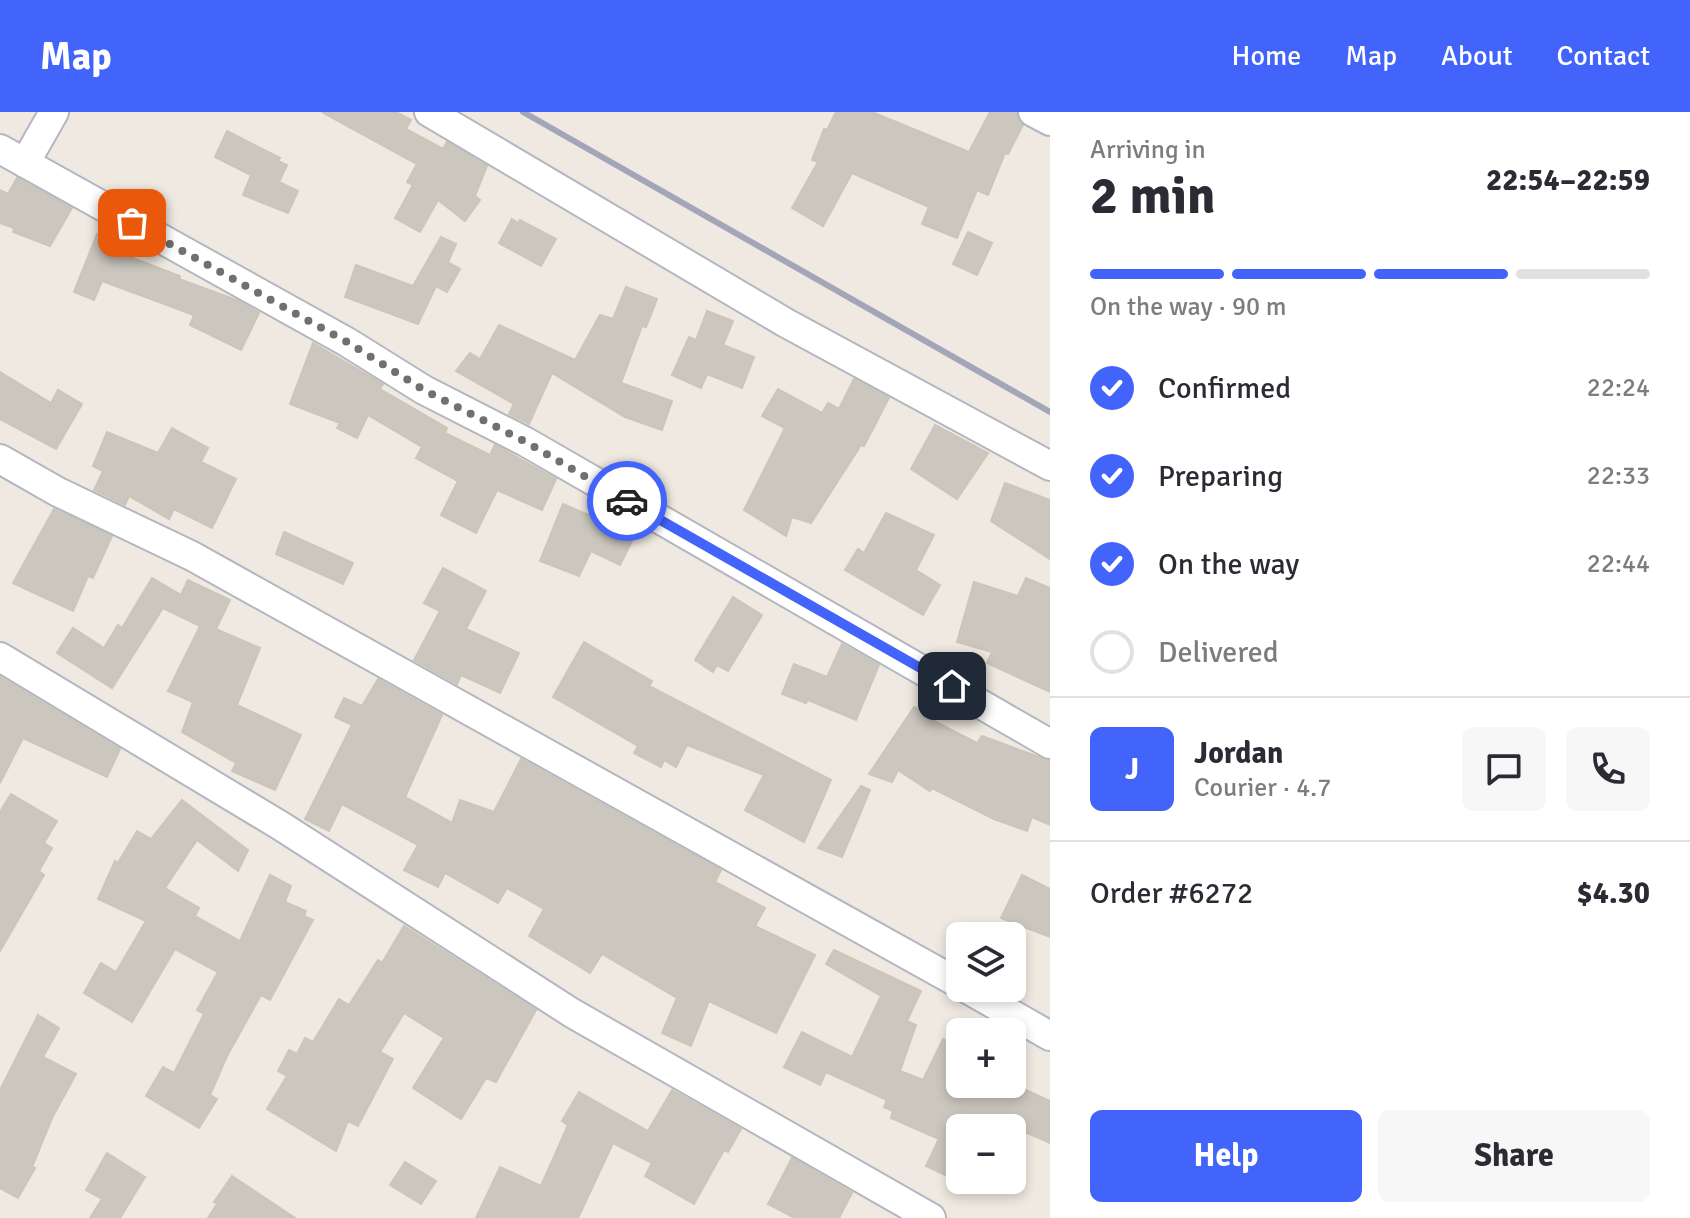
<!DOCTYPE html>
<html lang="en">
<head>
<meta charset="utf-8">
<style>
	:root { --surface:#fff; --page:#f7f7f7; --text:#2b2b33; --muted:#7c7c81; --line:#e1e1e2; --accent:#4264fb }
	body { margin:0; font-family:Signika,sans-serif; background:var(--page); color:var(--text); height:100vh; display:flex; flex-direction:column; font-size:30px; white-space:nowrap }
	* { box-sizing:border-box; margin:0 }
	p { font-size:26px; color:var(--muted) }
	.icon { flex:none; width:44px; height:44px; fill:none; stroke:currentColor; stroke-width:2; stroke-linecap:round; stroke-linejoin:round }
	.map { position:relative; flex:1; overflow:hidden }
	.side { display:flex; flex-direction:column; background:var(--surface); width:640px }
	.side>* { flex:none }
	.controls { position:absolute; left:946px; top:810px; display:grid; gap:16px }
	.controls a { display:grid; place-items:center; width:80px; height:80px; border-radius:12px; background:var(--surface); box-shadow:0 4px 12px #0003; font-size:40px }
	.pin { position:absolute; display:grid; place-items:center; width:68px; height:68px; color:#fff; margin:-34px; border-radius:16px; box-shadow:0 4px 12px #0006 }
	.courier { position:absolute; display:grid; place-items:center; width:80px; height:80px; margin:-40px; border:6px solid #4264fb; border-radius:50%; background:#fff; color:#222; box-shadow:0 2px 10px #0007 }
	.headline em { font-style:normal; font-weight:700 }
	.headline div { display:flex; flex-direction:column-reverse }
	.headline { display:flex; align-items:center; justify-content:space-between; height:136px; padding:0 40px }
	h1 { font-size:52px; font-weight:700; line-height:60px }
	.bar { display:grid; grid-template-columns:repeat(4,1fr); gap:12px 8px; align-content:center; height:96px; padding:0 40px }
	.bar i { height:10px; border-radius:6px; background:var(--line) }
	.bar .selected { background:var(--accent) }
	.bar p { grid-column:span 4 }
	.line { display:flex; align-items:center; gap:20px; padding:0 40px; border-top:2px solid var(--line) }
	.line div { flex:1 }
	.round { display:grid; place-items:center; flex:none; width:84px; height:84px; border-radius:12px; background:var(--page) }
	ol { padding:0 40px; list-style:none }
	li { display:flex; align-items:center; gap:24px; height:88px }
	li p { margin-inline-start:auto }
	li .icon { padding:8px; border-radius:50%; background:var(--accent); color:#fff; stroke-width:4 }
	li:last-child { color:var(--muted) }
	li i { width:44px; height:44px; border:4px solid var(--line); border-radius:50% }
	.button { display:flex; gap:16px; margin-top:auto; padding:16px 40px }
	.button a { flex:1; height:92px; border-radius:12px; background:var(--accent); color:#fff; font-size:32px; font-weight:700; line-height:92px; text-align:center }
	.button a+a { background:var(--page); color:var(--text) }
	header { display:flex; align-items:center; gap:48px; box-sizing:border-box; height:112px; padding:0 40px; background:var(--accent); color:#fff }
	header strong { font-size:38px }
	nav { display:flex; gap:44px; margin-inline-start:auto; font-size:28px }
	main { display:flex; flex:1; min-height:0 }
	.map>svg:first-child { display:block }
	.building { fill:#cbc7bf; stroke:#cbc5ba; stroke-width:2 }
	.lines { fill:none; stroke-linecap:round; stroke-linejoin:round }
	.minor-casing { stroke:#b4b7c1; stroke-width:32 }
	.minor { stroke:#fff; stroke-width:28 }
	.rail { stroke:#a3a6b8; stroke-width:6 }
	.done { stroke:#726f6d; stroke-width:8; stroke-dasharray:0 14.4 }
	.route { stroke:#4264fb; stroke-width:10 }
</style>
</head>
<body>
<header>
<strong>Map</strong>
<nav><a>Home</a><a>Map</a><a>About</a><a>Contact</a></nav>
</header>
<main>
<div class="map">
<svg width="1050" height="1106" viewBox="0 0 1050 1106">
	<rect width="100%" height="100%" fill="#efe9e1"/>
	<!-- building -->
	<g class="building">
		<path d="M 322,0 L 396,0 L 411,8 L 406,17 L 443,37 L 447,30 L 487,54 L 475,84 L 480,88 L 465,109 L 438,88 L 420,120 L 395,106 L 413,73 L 407,70 L 417,52 Z"/>
		<path d="M 836,0 L 872,0 L 969,40 L 990,0 L 1016,0 L 1023,13 L 1008,42 L 1005,41 L 988,83 L 977,78 L 957,126 L 922,112 L 929,95 L 852,61 L 823,114 L 792,96 L 818,50 L 812,48 L 824,17 L 827,18 Z"/>
		<path d="M 227,19 L 280,46 L 278,49 L 287,53 L 279,70 L 298,79 L 288,101 L 243,83 L 251,63 L 215,45 Z"/>
		<path d="M 17,66 L 72,96 L 50,134 L 13,120 L 14,116 L 0,111 L 0,78 L 8,82 Z"/>
		<path d="M 512,107 L 518,111 L 520,108 L 556,127 L 541,154 L 499,131 Z"/>
		<path d="M 968,120 L 992,131 L 977,163 L 953,152 Z"/>
		<path d="M 97,122 L 117,131 L 114,139 L 180,164 L 179,167 L 239,189 L 259,201 L 241,238 L 190,213 L 194,203 L 102,169 L 94,188 L 74,180 Z"/>
		<path d="M 441,125 L 456,132 L 448,150 L 460,157 L 447,180 L 436,174 L 418,212 L 345,185 L 356,153 L 413,174 Z"/>
		<path d="M 626,175 L 657,187 L 646,215 L 642,214 L 621,271 L 672,289 L 662,318 L 625,305 L 552,261 L 529,312 L 509,302 L 514,292 L 456,259 L 470,241 L 480,247 L 499,213 L 575,248 L 600,203 L 613,207 Z"/>
		<path d="M 707,199 L 733,209 L 723,233 L 754,245 L 742,276 L 707,262 L 701,276 L 672,263 L 689,225 L 696,228 Z"/>
		<path d="M 313,231 L 383,272 L 380,277 L 447,316 L 445,321 L 490,343 L 495,333 L 556,367 L 542,398 L 497,378 L 476,421 L 441,403 L 458,369 L 416,346 L 422,335 L 368,303 L 357,326 L 337,316 L 340,311 L 290,292 Z"/>
		<path d="M 0,260 L 51,291 L 58,278 L 82,292 L 56,337 L 0,307 Z"/>
		<path d="M 854,267 L 889,286 L 864,334 L 861,333 L 811,411 L 792,405 L 786,424 L 744,398 L 785,316 L 762,304 L 778,277 L 822,301 L 828,291 L 839,297 Z"/>
		<path d="M 935,313 L 988,341 L 957,387 L 911,357 Z"/>
		<path d="M 172,316 L 208,336 L 201,350 L 236,367 L 212,416 L 174,397 L 169,407 L 129,384 L 125,393 L 94,378 L 103,359 L 93,354 L 107,320 L 158,341 Z"/>
		<path d="M 1005,371 L 1050,388 L 1050,447 L 991,409 Z"/>
		<path d="M 563,392 L 635,423 L 620,453 L 591,439 L 579,464 L 540,449 Z"/>
		<path d="M 54,397 L 112,424 L 93,466 L 88,464 L 73,499 L 13,471 Z"/>
		<path d="M 886,401 L 934,423 L 916,458 L 940,473 L 923,503 L 845,458 L 858,437 L 864,441 Z"/>
		<path d="M 284,420 L 353,451 L 343,472 L 276,442 Z"/>
		<path d="M 443,456 L 486,479 L 466,517 L 519,541 L 500,581 L 461,563 L 457,572 L 414,548 L 440,499 L 424,491 Z"/>
		<path d="M 152,466 L 181,483 L 188,468 L 230,488 L 216,517 L 260,536 L 237,593 L 301,623 L 275,678 L 232,659 L 236,651 L 182,620 L 193,590 L 168,579 L 200,514 L 163,496 L 112,576 L 57,541 L 73,516 L 104,536 L 118,513 L 122,516 Z"/>
		<path d="M 1026,466 L 1050,476 L 1050,580 L 987,551 L 992,540 L 957,530 L 974,470 L 1018,484 Z"/>
		<path d="M 733,485 L 762,503 L 728,559 L 717,553 L 713,560 L 695,548 Z"/>
		<path d="M 584,530 L 652,569 L 649,574 L 831,668 L 804,730 L 745,698 L 764,663 L 687,633 L 676,655 L 664,648 L 661,655 L 634,641 L 638,634 L 553,585 Z"/>
		<path d="M 842,532 L 879,553 L 856,608 L 808,588 L 806,591 L 782,582 L 794,552 L 827,565 Z"/>
		<path d="M 0,565 L 120,637 L 107,665 L 23,626 L 0,671 Z"/>
		<path d="M 378,567 L 442,603 L 405,685 L 452,711 L 460,688 L 494,700 L 521,647 L 721,758 L 715,770 L 765,796 L 755,814 L 815,843 L 776,921 L 709,889 L 691,934 L 662,921 L 677,886 L 602,842 L 590,861 L 529,824 L 544,797 L 507,776 L 498,791 L 445,761 L 438,775 L 404,758 L 418,733 L 342,692 L 329,719 L 305,707 L 352,613 L 335,605 L 344,586 L 362,594 Z"/>
		<path d="M 914,595 L 927,602 L 926,605 L 977,631 L 982,624 L 1050,649 L 1050,713 L 1032,705 L 1027,719 L 994,707 L 932,676 L 930,679 L 898,658 L 892,670 L 869,662 Z"/>
		<path d="M 861,674 L 870,678 L 842,745 L 818,736 Z"/>
		<path d="M 11,682 L 57,709 L 44,731 L 52,736 L 39,759 L 44,763 L 0,839 L 0,700 Z"/>
		<path d="M 182,688 L 248,738 L 238,759 L 197,728 L 165,776 L 199,796 L 195,804 L 240,829 L 270,763 L 291,774 L 285,790 L 306,799 L 304,804 L 313,808 L 270,888 L 261,883 L 227,944 L 210,983 L 217,987 L 199,1016 L 146,984 L 163,955 L 174,961 L 204,902 L 197,898 L 218,860 L 175,837 L 132,910 L 84,881 L 101,851 L 116,860 L 146,809 L 98,787 L 115,749 L 118,751 L 137,719 L 151,727 Z"/>
		<path d="M 1022,763 L 1050,777 L 1050,825 L 1001,806 Z"/>
		<path d="M 404,814 L 536,898 L 496,970 L 486,966 L 461,1007 L 413,976 L 444,926 L 404,901 L 380,940 L 393,947 L 358,1014 L 348,1009 L 336,1039 L 267,997 L 287,964 L 278,959 L 289,938 L 297,942 L 305,926 L 313,930 L 339,887 L 349,893 L 378,848 L 382,851 Z"/>
		<path d="M 834,838 L 921,879 L 907,909 L 916,913 L 900,959 L 923,968 L 943,927 L 960,935 L 960,972 L 1013,972 L 1050,989 L 1050,1031 L 984,1002 L 977,1016 L 960,1016 L 960,1070 L 926,1054 L 939,1027 L 891,1006 L 893,999 L 884,995 L 887,988 L 826,960 L 820,973 L 784,955 L 802,920 L 852,945 L 881,884 L 826,852 Z"/>
		<path d="M 38,903 L 59,916 L 43,945 L 76,962 L 52,1006 L 32,1055 L 35,1056 L 18,1086 L 0,1076 L 0,978 Z"/>
		<path d="M 672,978 L 741,1017 L 728,1040 L 724,1038 L 694,1092 L 645,1064 L 652,1051 L 613,1031 L 578,1106 L 476,1106 L 500,1055 L 541,1074 L 568,1013 L 562,1009 L 579,980 L 648,1019 Z"/>
		<path d="M 107,1041 L 145,1065 L 120,1106 L 90,1106 L 102,1087 L 86,1078 Z"/>
		<path d="M 792,1046 L 852,1081 L 839,1106 L 795,1106 L 768,1092 Z"/>
		<path d="M 405,1050 L 436,1069 L 421,1092 L 390,1073 Z"/>
		<path d="M 232,1064 L 295,1106 L 208,1106 L 217,1092 L 214,1090 Z"/>
	</g>
	<g class="lines">
		<!-- minor casing -->
		<g class="minor-casing">
			<g id="minor">
				<path d="M 429,0 L 786,211 L 1050,354"/>
				<path d="M 1033,0 L 1050,9"/>
				<path d="M 0,37 L 347,230 L 424,278 L 526,330 L 1050,632"/>
				<path d="M 25,51 L 54,0"/>
				<path d="M 0,347 L 58,380 L 192,444 L 960,872"/>
				<path d="M 0,545 L 281,714 L 572,901 L 931,1106"/>
				<path d="M 966,876 L 1050,924"/>
			</g>
		</g>
		<!-- minor -->
		<use href="#minor" class="minor"/>
		<!-- rail -->
		<path class="rail" d="M 523,0 L 1050,300"/>
	</g>
	<g class="lines">
		<!-- done -->
		<path class="done" d="M 132,111 L 347,230 L 424,278 L 526,330 L 627,389"/>
		<!-- route -->
		<path class="route" d="M 627,389 L 952,574"/>
	</g>
</svg>
<div class="controls">
<a><svg class="icon" aria-label="layers" viewBox="0 0 24 24"><path d="M12 4l9 5-9 5-9-5zM3 14l9 5 9-5"/></svg></a>
<a>+</a>
<a>−</a>
</div>
<div class="pin" style="left:132px;top:111px;background:#ea580c"><svg class="icon" aria-label="bag" viewBox="0 0 24 24"><path d="M5 8h14l-1 12H6zM9 8a3 3 0 0 1 6 0"/></svg></div>
<div class="pin" style="left:952px;top:574px;background:#1f2937"><svg class="icon" aria-label="home" viewBox="0 0 24 24"><path d="M3 11l9-7 9 7M6 9v11h12V9"/></svg></div>
<div class="courier" style="left:627px;top:389px"><svg class="icon" aria-label="car" viewBox="0 0 24 24"><path d="M5 17H2v-5l4-1 3-4h7l3 4 3 1v5h-3M9 17h6M6 11h13"/><circle cx="7" cy="17" r="2"/><circle cx="17" cy="17" r="2"/></svg></div>
</div>
<section class="side">
<div class="headline"><div><h1>2 min</h1><p>Arriving in</p></div><em>22:54–22:59</em></div>
<div class="bar"><i class="selected"></i><i class="selected"></i><i class="selected"></i><i></i><p>On the way · 90 m</p></div>
<ol>
<li><svg class="icon" aria-label="check" viewBox="0 0 24 24"><path d="M5 12l5 5 9-10"/></svg>Confirmed<p>22:24</p></li>
<li><svg class="icon" aria-label="check" viewBox="0 0 24 24"><path d="M5 12l5 5 9-10"/></svg>Preparing<p>22:33</p></li>
<li><svg class="icon" aria-label="check" viewBox="0 0 24 24"><path d="M5 12l5 5 9-10"/></svg>On the way<p>22:44</p></li>
<li><i></i>Delivered</li>
</ol>
<div class="line" style="height:144px"><b class="round" style="background:var(--accent);color:#fff">J</b><div><b>Jordan</b><p>Courier · 4.7</p></div><a class="round"><svg class="icon" aria-label="chat" viewBox="0 0 24 24"><path d="M4 5h16v11H9l-5 4z"/></svg></a><a class="round"><svg class="icon" aria-label="phone" viewBox="0 0 24 24"><path d="M5 4h4l2 5-3 2q2 4 5 5l2-3 5 2v4C11 20 4 13 5 4z"/></svg></a></div>
<div class="line" style="height:104px"><div>Order #6272</div><b>$4.30</b></div>
<div class="button"><a>Help</a><a>Share</a></div>
</section>
</main>
</body>
</html>
